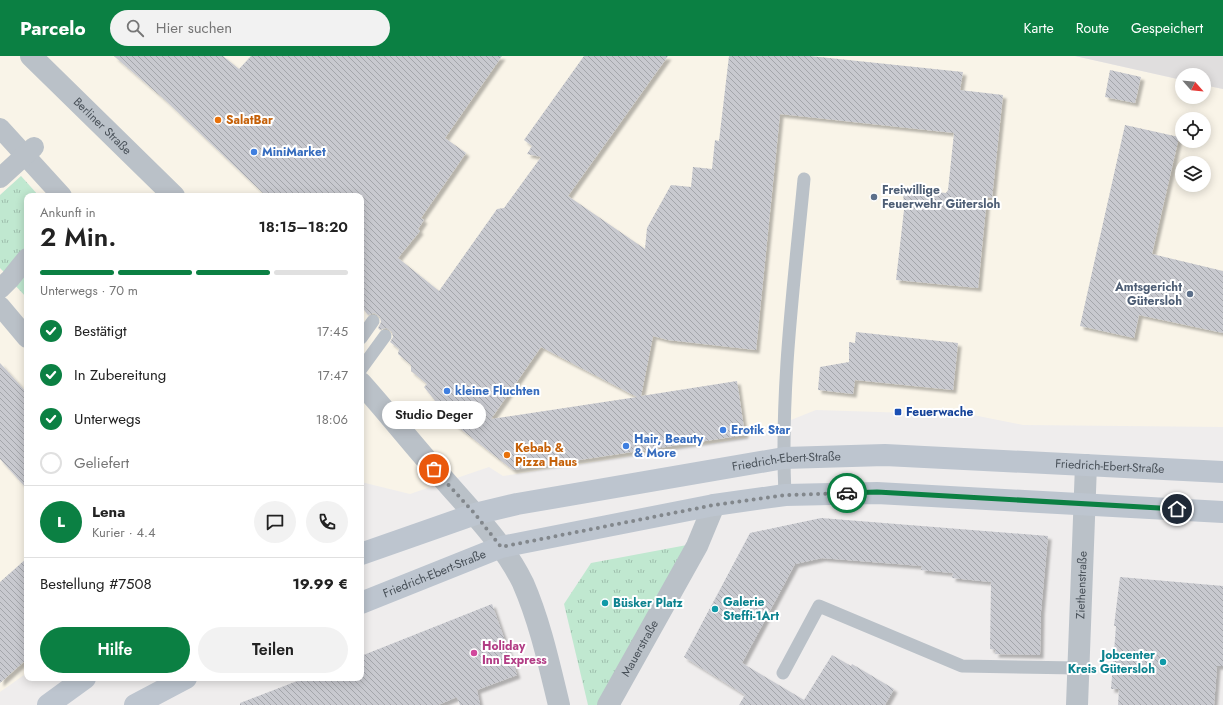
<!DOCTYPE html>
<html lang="de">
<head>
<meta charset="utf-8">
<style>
	:root { --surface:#fff; --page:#f2f2f2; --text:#222; --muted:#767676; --line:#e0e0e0; --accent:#0b8043 }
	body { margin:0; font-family:Jost,sans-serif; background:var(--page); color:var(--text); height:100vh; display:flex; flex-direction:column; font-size:15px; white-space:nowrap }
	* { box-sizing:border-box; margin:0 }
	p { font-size:13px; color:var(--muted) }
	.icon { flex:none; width:22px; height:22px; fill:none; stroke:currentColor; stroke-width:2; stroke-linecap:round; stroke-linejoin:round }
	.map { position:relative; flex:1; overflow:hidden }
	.drawer { position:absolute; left:24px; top:137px; width:340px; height:488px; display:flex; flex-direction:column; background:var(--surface); border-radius:8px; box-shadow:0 2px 10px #0003 }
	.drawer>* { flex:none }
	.needle { width:26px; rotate:117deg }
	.controls { position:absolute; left:1175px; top:12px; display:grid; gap:8px }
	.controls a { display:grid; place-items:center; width:36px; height:36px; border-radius:50%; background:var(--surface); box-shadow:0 2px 10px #0003; font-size:20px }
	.pin { position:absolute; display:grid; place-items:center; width:34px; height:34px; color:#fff; margin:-17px; border:2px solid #fff; border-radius:50%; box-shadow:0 1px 4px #0007 }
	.courier { position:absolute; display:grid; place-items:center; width:40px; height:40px; margin:-20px; border:3px solid #0b8043; border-radius:50%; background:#fff; color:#222; box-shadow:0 1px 5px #0007 }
	.bubble { position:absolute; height:28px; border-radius:14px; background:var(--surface); box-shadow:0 2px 10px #0003; font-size:13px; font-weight:600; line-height:28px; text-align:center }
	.headline em { font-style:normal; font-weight:600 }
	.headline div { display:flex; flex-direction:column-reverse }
	.headline { display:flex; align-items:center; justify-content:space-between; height:68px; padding:0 16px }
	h1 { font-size:26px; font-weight:600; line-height:30px }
	.bar { display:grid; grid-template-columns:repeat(4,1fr); gap:6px 4px; align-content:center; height:48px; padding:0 16px }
	.bar i { height:5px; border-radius:3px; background:var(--line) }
	.bar .current { background:var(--accent) }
	.bar p { grid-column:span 4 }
	.line { display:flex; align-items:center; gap:10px; padding:0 16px; border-top:1px solid var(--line) }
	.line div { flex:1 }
	.round { display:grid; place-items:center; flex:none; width:42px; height:42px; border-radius:21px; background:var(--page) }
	ol { padding:0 16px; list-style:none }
	li { display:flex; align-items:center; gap:12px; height:44px }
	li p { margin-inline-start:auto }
	li .icon { padding:4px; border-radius:50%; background:var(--accent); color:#fff; stroke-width:4 }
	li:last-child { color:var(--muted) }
	li i { width:22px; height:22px; border:2px solid var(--line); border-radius:50% }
	.button { display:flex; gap:8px; margin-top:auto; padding:8px 16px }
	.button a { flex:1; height:46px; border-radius:24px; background:var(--accent); color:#fff; font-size:16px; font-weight:600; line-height:46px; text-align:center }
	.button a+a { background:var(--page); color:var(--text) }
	header { display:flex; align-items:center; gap:24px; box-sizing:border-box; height:56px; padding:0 20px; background:var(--accent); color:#fff }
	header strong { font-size:19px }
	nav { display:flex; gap:22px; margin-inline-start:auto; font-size:14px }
	.search { width:280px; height:36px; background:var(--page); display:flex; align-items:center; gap:10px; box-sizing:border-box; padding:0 14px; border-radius:22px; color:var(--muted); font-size:15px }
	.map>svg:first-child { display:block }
	.commercial { fill:#f9f4e8; fill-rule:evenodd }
	.education { fill:#e0dede }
	.grass { fill:url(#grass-tufts) }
	.building { fill:url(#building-back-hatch); fill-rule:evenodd; filter:url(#shadow) }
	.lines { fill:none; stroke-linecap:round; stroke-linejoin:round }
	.service { stroke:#bac1c8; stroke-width:13 }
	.pedestrian { stroke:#bac1c8; stroke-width:20 }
	.minor { stroke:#bac1c8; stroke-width:22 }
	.secondary { stroke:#bdc5cf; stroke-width:22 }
	.done { stroke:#82878c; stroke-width:4; stroke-dasharray:0 7.2 }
	.route { stroke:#0b8043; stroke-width:5 }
	.food-dot { fill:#e8710a; stroke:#fff; stroke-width:1.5 }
	.shop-dot { fill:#3f7fe0; stroke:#fff; stroke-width:1.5 }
	.service-dot { fill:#5c6f8a; stroke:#fff; stroke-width:1.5 }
	.transit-dot { fill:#1a4fb4; stroke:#fff; stroke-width:1.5 }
	.culture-dot { fill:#0f9aa8; stroke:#fff; stroke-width:1.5 }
	.hotel-dot { fill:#d1479c; stroke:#fff; stroke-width:1.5 }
	.labels { text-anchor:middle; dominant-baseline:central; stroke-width:4; stroke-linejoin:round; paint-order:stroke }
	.food-label { font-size:12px; font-weight:bold; fill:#c56008; stroke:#fff; text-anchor:start }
	.street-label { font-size:12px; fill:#485058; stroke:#fff }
	.shop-label { font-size:12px; font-weight:bold; fill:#366cbe; stroke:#fff; text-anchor:start }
	.service-label { font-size:12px; font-weight:bold; fill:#4e5e75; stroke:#fff; text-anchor:start }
	.transit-label { font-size:12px; font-weight:bold; fill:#164399; stroke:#fff; text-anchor:start }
	.culture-label { font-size:12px; font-weight:bold; fill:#0d838f; stroke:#fff; text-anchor:start }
	.hotel-label { font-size:12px; font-weight:bold; fill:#b23c85; stroke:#fff; text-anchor:start }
</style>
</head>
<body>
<header>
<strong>Parcelo</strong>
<div class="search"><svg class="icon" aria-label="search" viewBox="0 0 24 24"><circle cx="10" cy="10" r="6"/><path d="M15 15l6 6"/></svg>Hier suchen</div>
<nav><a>Karte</a><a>Route</a><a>Gespeichert</a></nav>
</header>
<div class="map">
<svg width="1223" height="649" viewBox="0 0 1223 649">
	<defs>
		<pattern id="grass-tufts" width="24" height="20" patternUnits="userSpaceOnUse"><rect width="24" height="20" fill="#c0e8d0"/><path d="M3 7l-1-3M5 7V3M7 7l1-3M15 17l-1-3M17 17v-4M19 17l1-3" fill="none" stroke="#9ebeac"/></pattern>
		<pattern id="building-back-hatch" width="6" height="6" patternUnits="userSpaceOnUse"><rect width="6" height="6" fill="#c8c9cf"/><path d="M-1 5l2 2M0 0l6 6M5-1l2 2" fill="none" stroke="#a4a6ab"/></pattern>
		<filter id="shadow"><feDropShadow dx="3.5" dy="3.5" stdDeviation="1" flood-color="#0004"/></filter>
	</defs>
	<rect width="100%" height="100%" fill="#efeded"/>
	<!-- commercial -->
	<g class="commercial">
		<path d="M 0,0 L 1075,0 L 1182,24 L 1182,41 L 1204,41 L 1204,29 L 1223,33 L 1223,371 L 1023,369 L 973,359 L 816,354 L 746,382 L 503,420 L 489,411 L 410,438 L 361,426 L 361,140 L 39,140 L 21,120 L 0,139 ZM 1182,63 L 1204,63 L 1204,85 L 1182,85 ZM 1182,107 L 1204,107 L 1204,129 L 1182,129 Z"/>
		<path d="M 0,212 L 27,242 L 27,617 L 0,636 Z"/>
	</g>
	<!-- education -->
	<path class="education" d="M 1075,0 L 1223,0 L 1223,33 L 1204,29 L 1204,19 L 1182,19 L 1182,24 Z"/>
	<!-- grass -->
	<g class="grass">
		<path d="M 21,120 L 39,140 L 27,140 L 27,194 L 8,220 L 0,212 L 0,139 Z"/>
		<path d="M 27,207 L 27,242 L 12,226 Z"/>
		<path d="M 687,489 L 599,649 L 588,649 L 564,548 L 591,507 Z"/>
	</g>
	<!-- building -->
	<g class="building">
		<path d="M 114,0 L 223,0 L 239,13 L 251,0 L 502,0 L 445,82 L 466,97 L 421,162 L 424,164 L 418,173 L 420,175 L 398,202 L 439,235 L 497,153 L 504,152 L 541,101 L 527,98 L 532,90 L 524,84 L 584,0 L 668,0 L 568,140 L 645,193 L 647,172 L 671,129 L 691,131 L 693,111 L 712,113 L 715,84 L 719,85 L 729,0 L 810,0 L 963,16 L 960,34 L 1003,39 L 992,142 L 987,141 L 978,232 L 896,224 L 904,154 L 903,132 L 946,137 L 948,134 L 954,77 L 780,58 L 756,294 L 668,284 L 653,280 L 641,340 L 737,325 L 745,379 L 513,414 L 453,367 L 424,331 L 427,328 L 411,315 L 411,309 L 398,298 L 399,293 L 390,286 L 393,281 L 392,276 L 386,272 L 380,274 L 378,272 L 381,266 L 380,261 L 374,257 L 368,259 L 361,250 L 361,140 L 266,140 L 165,44 ZM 541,291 L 637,341 L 491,363 Z"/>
		<path d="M 1110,14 L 1141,21 L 1135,47 L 1105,41 Z"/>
		<path d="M 1125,69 L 1179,81 L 1152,198 L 1223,215 L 1223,277 L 1139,259 L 1134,282 L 1080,270 Z"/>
		<path d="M 856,276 L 958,287 L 953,334 L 855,324 L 853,338 L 818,334 L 820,311 L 849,306 L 849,286 L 855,287 Z"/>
		<path d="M 0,307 L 27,337 L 27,433 L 0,403 Z"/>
		<path d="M 821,462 L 1048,480 L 1041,555 L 1040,599 L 995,598 L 996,594 L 990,593 L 991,526 L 952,522 L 953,517 L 921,514 L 922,510 L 822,502 L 795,508 L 742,607 L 804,644 L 832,599 L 851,610 L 852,608 L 894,633 L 885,649 L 739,649 L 745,639 L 684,601 L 750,477 Z"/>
		<path d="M 27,502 L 27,603 L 0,627 L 0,526 Z"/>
		<path d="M 1120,521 L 1223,530 L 1223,610 L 1217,610 L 1214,649 L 1118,649 L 1119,633 L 1111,633 L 1116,570 L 1114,570 Z"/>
		<path d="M 492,548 L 517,619 L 477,634 L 480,649 L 460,649 L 457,641 L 438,649 L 240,649 L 240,647 L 305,622 L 361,622 L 361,600 Z"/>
	</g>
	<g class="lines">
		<!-- service -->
		<g class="service">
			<path d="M 361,282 L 373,265"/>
			<path d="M 361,313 L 385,280"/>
			<path d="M 785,439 C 780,333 794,228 804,123"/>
			<path d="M 783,617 L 819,550 L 962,610 L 1078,612"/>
		</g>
		<!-- pedestrian -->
		<g class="pedestrian">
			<path d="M 0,72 L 62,140"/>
			<path d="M 0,122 L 34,91"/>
			<path d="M 0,233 L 10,223 L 27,202"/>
			<path d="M 0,250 L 27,282"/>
		</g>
		<!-- minor -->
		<g class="minor">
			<path id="s1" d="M 31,0 L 174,140"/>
			<path d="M 361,327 C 388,357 413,389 440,419 C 469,453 503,486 523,527 C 540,566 549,608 559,649"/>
			<path id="s2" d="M 608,649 L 697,490 L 714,449"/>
			<path id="s3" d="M 1077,649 L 1086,409"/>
		</g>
		<!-- secondary -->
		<g class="secondary">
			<path id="s4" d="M 361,498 L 475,458 L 517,448 L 784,402 L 885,399 L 1223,416"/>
			<path id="s5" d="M 361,547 L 501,491 L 714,449 L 785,439 L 877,437 L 1223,456"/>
			<path d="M 48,649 L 85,622"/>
			<path d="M 135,649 L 186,622"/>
		</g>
	</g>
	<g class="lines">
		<!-- done -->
		<path class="done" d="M 434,413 L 475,458 L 501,491 L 714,449 L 786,439 L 847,437"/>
		<!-- route -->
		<path class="route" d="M 847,437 L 877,436 L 1177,453"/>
	</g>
	<!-- markers -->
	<g class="food-dot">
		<circle cx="218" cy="64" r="4"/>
		<circle cx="507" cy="399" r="4"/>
	</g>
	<g class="shop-dot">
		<circle cx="254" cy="96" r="4"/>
		<circle cx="447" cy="335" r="4"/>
		<circle cx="723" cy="374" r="4"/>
		<circle cx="626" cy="390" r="4"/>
	</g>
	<g class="service-dot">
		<circle cx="874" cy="141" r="4"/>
		<circle cx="1190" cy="238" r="4"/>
	</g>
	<rect class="transit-dot" x="894" y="352" width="8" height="8" rx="2"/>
	<g class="culture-dot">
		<circle cx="605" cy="547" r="4"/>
		<circle cx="715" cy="553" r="4"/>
		<circle cx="1163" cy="606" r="4"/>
	</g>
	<circle class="hotel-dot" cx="474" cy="597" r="4"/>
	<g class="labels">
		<!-- food labels -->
		<g class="food-label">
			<text x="226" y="64">SalatBar</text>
			<text x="515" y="392">Kebab &amp;<tspan x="515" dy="14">Pizza Haus</tspan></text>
		</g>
		<!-- street labels -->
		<g class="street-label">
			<text stroke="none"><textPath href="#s1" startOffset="100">Berliner Straße</textPath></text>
			<text stroke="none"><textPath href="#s4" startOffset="437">Friedrich-Ebert-Straße</textPath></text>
			<text stroke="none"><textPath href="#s4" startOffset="761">Friedrich-Ebert-Straße</textPath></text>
			<text stroke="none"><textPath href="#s5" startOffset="79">Friedrich-Ebert-Straße</textPath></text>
			<text stroke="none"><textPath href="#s3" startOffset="120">Ziethenstraße</textPath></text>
			<text stroke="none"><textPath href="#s2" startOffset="65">Mauerstraße</textPath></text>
		</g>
		<!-- shop labels -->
		<g class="shop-label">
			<text x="262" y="96">MiniMarket</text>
			<text x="455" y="335">kleine Fluchten</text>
			<text x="731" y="374">Erotik Star</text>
			<text x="634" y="383">Hair, Beauty<tspan x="634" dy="14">&amp; More</tspan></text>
		</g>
		<!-- service labels -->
		<g class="service-label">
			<text x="882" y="134">Freiwillige<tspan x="882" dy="14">Feuerwehr Gütersloh</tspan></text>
			<text x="1182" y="231" text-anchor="end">Amtsgericht<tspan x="1182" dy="14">Gütersloh</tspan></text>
		</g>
		<!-- transit labels -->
		<g class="transit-label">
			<text x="906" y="356">Feuerwache</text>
		</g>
		<!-- culture labels -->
		<g class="culture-label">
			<text x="723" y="546">Galerie<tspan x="723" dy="14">Steffi-1Art</tspan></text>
			<text x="613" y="547">Büsker Platz</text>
			<text x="1155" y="599" text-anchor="end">Jobcenter<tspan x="1155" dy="14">Kreis Gütersloh</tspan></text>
		</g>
		<!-- hotel labels -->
		<g class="hotel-label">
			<text x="482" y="590">Holiday<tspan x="482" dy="14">Inn Express</tspan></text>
		</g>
	</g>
</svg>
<div class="controls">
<a><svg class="needle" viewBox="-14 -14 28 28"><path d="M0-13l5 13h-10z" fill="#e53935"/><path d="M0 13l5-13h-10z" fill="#767676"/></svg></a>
<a><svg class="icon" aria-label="locate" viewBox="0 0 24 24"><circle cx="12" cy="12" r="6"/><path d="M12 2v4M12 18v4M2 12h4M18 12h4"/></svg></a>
<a><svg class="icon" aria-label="layers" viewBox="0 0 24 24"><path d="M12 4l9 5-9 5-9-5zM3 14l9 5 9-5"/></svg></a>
</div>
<div class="pin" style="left:434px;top:413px;background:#ea580c"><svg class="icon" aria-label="bag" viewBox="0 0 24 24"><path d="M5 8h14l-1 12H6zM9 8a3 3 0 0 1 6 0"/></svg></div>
<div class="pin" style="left:1177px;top:453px;background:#1f2937"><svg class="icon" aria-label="home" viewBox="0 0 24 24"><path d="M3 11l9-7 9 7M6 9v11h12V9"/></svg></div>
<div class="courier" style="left:847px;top:437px"><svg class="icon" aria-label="car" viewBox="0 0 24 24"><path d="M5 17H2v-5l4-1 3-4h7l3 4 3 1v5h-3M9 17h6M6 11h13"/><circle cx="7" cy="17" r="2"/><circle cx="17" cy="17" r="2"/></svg></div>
<div class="bubble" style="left:382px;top:345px;width:104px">Studio Deger</div>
<section class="drawer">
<div class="headline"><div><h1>2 Min.</h1><p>Ankunft in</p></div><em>18:15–18:20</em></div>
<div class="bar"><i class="current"></i><i class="current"></i><i class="current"></i><i></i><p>Unterwegs · 70 m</p></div>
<ol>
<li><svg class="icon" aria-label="check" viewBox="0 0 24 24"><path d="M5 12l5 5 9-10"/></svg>Bestätigt<p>17:45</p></li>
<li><svg class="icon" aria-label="check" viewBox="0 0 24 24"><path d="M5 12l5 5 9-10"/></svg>In Zubereitung<p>17:47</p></li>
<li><svg class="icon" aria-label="check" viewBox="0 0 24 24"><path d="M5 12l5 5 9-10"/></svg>Unterwegs<p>18:06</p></li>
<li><i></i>Geliefert</li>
</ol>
<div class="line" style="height:72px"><b class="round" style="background:var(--accent);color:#fff">L</b><div><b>Lena</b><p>Kurier · 4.4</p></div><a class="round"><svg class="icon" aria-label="chat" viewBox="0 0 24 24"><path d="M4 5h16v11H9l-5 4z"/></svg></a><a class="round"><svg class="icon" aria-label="phone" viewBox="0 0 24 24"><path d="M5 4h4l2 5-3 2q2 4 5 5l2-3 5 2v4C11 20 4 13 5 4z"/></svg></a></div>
<div class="line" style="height:52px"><div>Bestellung #7508</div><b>19.99 €</b></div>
<div class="button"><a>Hilfe</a><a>Teilen</a></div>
</section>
</div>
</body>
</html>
